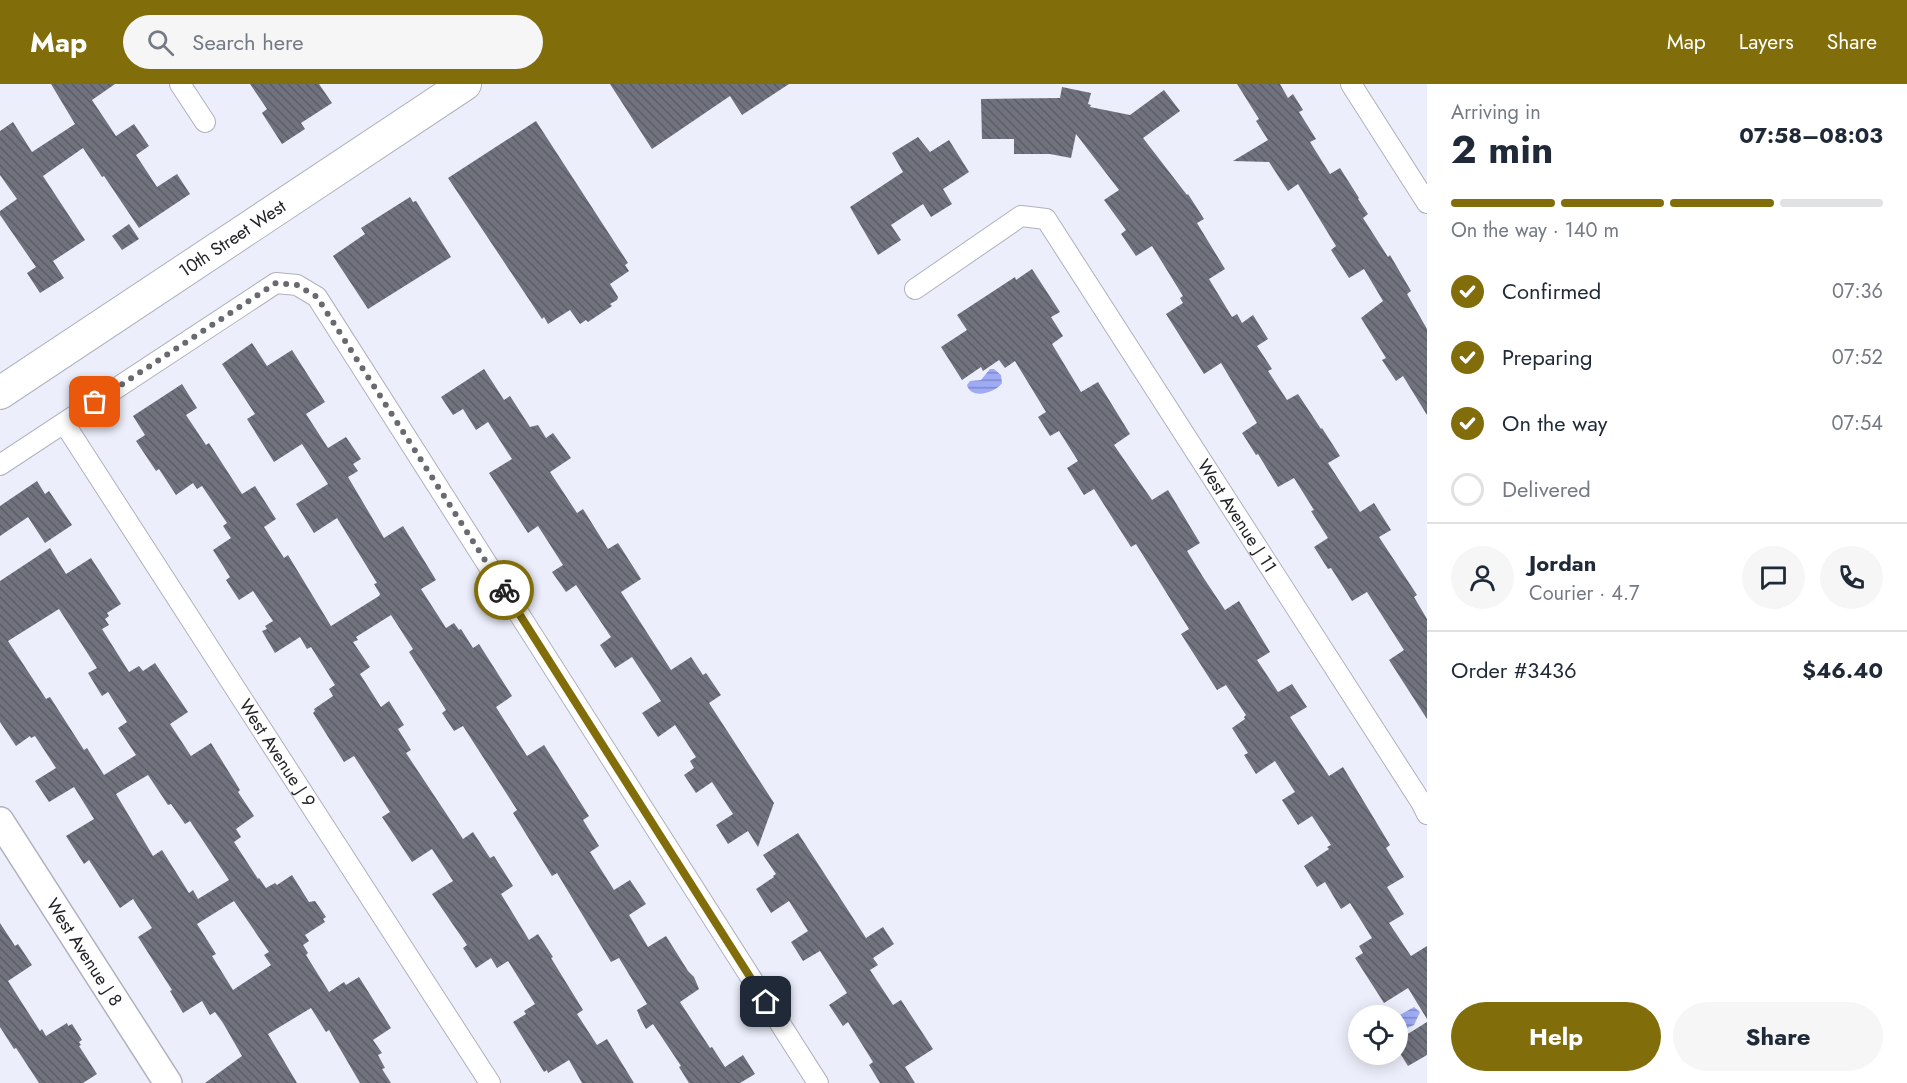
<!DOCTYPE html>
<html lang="en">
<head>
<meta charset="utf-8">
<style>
	:root { --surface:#fff; --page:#f6f6f7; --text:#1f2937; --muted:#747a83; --line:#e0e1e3; --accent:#816e0b }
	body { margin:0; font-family:Jost,sans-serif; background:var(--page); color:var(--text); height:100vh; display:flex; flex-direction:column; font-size:22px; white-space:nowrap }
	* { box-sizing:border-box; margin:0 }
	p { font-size:20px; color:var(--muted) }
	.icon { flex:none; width:33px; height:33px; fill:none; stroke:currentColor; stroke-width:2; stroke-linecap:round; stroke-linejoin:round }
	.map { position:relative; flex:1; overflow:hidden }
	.details { display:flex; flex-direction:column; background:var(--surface); width:480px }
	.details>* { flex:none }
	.fabs { position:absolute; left:1348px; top:921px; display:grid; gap:12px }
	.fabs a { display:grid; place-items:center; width:60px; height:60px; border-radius:50%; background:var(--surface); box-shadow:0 3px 15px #0003; font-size:30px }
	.pin { position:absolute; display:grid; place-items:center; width:51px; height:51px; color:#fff; margin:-26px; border-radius:12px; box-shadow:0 3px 9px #0006 }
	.courier { position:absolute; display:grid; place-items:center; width:60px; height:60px; margin:-30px; border:4px solid #816e0b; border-radius:50%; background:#fff; color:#222; box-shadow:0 2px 8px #0007 }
	.head em { font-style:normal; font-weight:700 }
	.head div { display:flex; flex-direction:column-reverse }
	.head { display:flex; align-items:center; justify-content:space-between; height:102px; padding:0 24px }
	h1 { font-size:39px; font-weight:700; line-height:45px }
	.bar { display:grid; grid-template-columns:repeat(4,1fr); gap:9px 6px; align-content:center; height:72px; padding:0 24px }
	.bar i { height:8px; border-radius:4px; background:var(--line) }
	.bar .active { background:var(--accent) }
	.bar p { grid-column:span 4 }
	.line { display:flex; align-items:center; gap:15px; padding:0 24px; border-top:2px solid var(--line) }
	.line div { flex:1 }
	.round { display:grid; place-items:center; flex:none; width:63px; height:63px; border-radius:32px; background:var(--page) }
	ol { padding:0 24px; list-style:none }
	li { display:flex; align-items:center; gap:18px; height:66px }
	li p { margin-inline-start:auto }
	li .icon { padding:6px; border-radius:50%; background:var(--accent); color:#fff; stroke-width:4 }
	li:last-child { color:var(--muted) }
	li i { width:33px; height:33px; border:3px solid var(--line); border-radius:50% }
	.primary-button { display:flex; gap:12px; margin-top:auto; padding:12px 24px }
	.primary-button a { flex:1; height:69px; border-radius:36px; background:var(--accent); color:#fff; font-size:24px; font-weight:700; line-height:69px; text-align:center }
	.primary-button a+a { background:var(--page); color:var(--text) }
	header { display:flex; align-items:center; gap:36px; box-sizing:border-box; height:84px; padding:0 30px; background:var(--accent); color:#fff }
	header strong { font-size:28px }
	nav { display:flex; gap:33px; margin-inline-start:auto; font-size:21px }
	.search { width:420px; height:54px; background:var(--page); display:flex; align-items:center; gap:15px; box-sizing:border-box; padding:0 21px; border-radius:33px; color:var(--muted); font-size:22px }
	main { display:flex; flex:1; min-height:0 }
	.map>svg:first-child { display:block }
	.water { fill:url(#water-rules) }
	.building { fill:url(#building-back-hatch); fill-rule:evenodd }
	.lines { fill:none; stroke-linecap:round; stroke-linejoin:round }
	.street-casing { stroke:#afb1bd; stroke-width:22 }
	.secondary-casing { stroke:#afb1bd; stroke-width:30 }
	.primary-casing { stroke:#afb1bd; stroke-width:34 }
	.street { stroke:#fff; stroke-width:20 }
	.secondary { stroke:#fff; stroke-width:27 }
	.primary { stroke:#fff; stroke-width:32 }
	.done { stroke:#696a71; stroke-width:6; stroke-dasharray:0 10.8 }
	.route { stroke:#816e0b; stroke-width:8 }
	.labels { text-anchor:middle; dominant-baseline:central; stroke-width:4.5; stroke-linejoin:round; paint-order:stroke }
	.street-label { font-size:18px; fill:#222227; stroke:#eceffb }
</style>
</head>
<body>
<header>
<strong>Map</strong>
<div class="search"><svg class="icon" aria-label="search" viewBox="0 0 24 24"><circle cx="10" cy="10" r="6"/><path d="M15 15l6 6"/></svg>Search here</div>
<nav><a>Map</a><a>Layers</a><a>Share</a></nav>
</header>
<main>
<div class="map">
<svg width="1427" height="999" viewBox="0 0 1427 999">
	<defs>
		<pattern id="water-rules" width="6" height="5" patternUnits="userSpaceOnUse" patternTransform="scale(1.5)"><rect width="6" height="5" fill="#9eaaf5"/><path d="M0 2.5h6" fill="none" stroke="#808ac6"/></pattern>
		<pattern id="building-back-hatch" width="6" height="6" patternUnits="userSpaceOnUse" patternTransform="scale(1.5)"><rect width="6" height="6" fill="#70727d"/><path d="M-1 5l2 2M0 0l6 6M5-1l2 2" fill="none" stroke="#5c5d66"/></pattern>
	</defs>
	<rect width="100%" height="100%" fill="#eceffb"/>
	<!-- water -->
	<g class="water">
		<path d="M 990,285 L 994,285 L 1001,291 L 1002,299 C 995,309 971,316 967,301 L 970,297 L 981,296 Z"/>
		<path d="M 1414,923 L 1420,928 L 1414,941 L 1398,948 L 1398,932 Z"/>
	</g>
	<!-- building -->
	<g class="building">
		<path d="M 51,0 L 115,0 L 92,16 L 116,52 L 134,40 L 149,62 L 136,71 L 157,103 L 177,90 L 190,110 L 139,144 L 104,92 L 102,93 L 83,64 L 43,92 L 85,156 L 53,177 L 64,194 L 40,209 L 27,189 L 36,183 L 0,131 L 0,127 L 17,115 L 0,91 L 0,47 L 13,38 L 32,68 L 75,40 Z"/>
		<path d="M 250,0 L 319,0 L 332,19 L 301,39 L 305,45 L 282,60 L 262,29 L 267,25 Z"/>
		<path d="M 610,0 L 789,0 L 742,31 L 730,12 L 652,65 Z"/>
		<path d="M 1237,0 L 1280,0 L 1288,14 L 1293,10 L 1303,26 L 1299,28 L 1316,55 L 1310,58 L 1330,90 L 1340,84 L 1359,114 L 1358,115 L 1368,130 L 1363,134 L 1388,173 L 1390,171 L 1411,207 L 1407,210 L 1427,245 L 1427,331 L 1403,292 L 1396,297 L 1382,276 L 1386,274 L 1361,234 L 1383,217 L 1364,185 L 1349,194 L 1331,166 L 1336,162 L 1298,100 L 1288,107 L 1269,78 L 1233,77 L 1268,56 L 1256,37 L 1259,35 Z"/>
		<path d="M 1062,3 L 1091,9 L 1088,20 L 1091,21 L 1090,23 L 1130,31 L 1164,6 L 1180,27 L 1143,54 L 1187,111 L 1188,110 L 1204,135 L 1197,139 L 1225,185 L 1209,195 L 1232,233 L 1237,230 L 1242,239 L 1253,231 L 1268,255 L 1257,262 L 1272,285 L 1268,287 L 1287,316 L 1298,310 L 1321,345 L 1322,344 L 1340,372 L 1328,379 L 1360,428 L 1374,419 L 1391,446 L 1379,453 L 1417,511 L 1414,513 L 1427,535 L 1427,635 L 1389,576 L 1404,566 L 1367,508 L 1352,517 L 1331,484 L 1328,485 L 1314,463 L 1328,454 L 1311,427 L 1314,426 L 1294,394 L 1278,403 L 1258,370 L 1256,371 L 1242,349 L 1257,339 L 1221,279 L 1204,290 L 1166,230 L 1183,219 L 1180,214 L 1183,212 L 1152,162 L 1136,172 L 1121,150 L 1126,146 L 1104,116 L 1119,106 L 1076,50 L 1071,74 L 1050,70 L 1014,70 L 1014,55 L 982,55 L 981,15 L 1060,14 Z"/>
		<path d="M 536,37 L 628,179 L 625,181 L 629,187 L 610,200 L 618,213 L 617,216 L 610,220 L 612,222 L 588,238 L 586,236 L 580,240 L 570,226 L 548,240 L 544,233 L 542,235 L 448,94 Z"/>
		<path d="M 918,53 L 930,68 L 949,56 L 969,88 L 943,105 L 952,120 L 931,133 L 923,120 L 891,141 L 901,156 L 878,171 L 850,123 L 903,88 L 892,69 Z"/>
		<path d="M 410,113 L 413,118 L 416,117 L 451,173 L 368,225 L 333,172 L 365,150 L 361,144 Z"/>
		<path d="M 129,140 L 139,155 L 122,166 L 112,152 Z"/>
		<path d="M 1032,185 L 1060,228 L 1051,233 L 1063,252 L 1052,260 L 1081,308 L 1098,298 L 1130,350 L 1114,361 L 1152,416 L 1168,406 L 1200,459 L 1187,467 L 1203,493 L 1225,526 L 1239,517 L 1270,568 L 1257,576 L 1278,608 L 1292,600 L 1307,623 L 1290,633 L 1329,692 L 1343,683 L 1390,761 L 1386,764 L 1404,793 L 1387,803 L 1404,830 L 1389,839 L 1411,872 L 1427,862 L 1427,935 L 1408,904 L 1384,919 L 1355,874 L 1363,869 L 1359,862 L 1372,854 L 1350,819 L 1341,825 L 1325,798 L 1317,803 L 1304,782 L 1329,765 L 1327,763 L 1331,761 L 1312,732 L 1298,741 L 1282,716 L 1295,708 L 1275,677 L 1256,690 L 1244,671 L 1248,669 L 1232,644 L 1245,635 L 1244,633 L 1246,631 L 1226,601 L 1217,606 L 1181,550 L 1189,545 L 1136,460 L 1131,463 L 1094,405 L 1084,411 L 1067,384 L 1078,377 L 1059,347 L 1050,352 L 1038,333 L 1046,328 L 1015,277 L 1005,284 L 999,276 L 983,287 L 981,283 L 962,296 L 941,263 L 967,246 L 957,231 L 1015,193 L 1016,196 Z"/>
		<path d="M 252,259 L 267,282 L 292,266 L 325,318 L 306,330 L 328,364 L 346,353 L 361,375 L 353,380 L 358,387 L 348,393 L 384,454 L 403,442 L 436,496 L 421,505 L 446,544 L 454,539 L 459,546 L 461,545 L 473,564 L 479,560 L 512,612 L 496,623 L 527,672 L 544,661 L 589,732 L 583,736 L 599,762 L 590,768 L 614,806 L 630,796 L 646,820 L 629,831 L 648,863 L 666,852 L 688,887 L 694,893 L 699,905 L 680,918 L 710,964 L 712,963 L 725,983 L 743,971 L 755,990 L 740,999 L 689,999 L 679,983 L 681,982 L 653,940 L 646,945 L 641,936 L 637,926 L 647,920 L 619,874 L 611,878 L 557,789 L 552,792 L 513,729 L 517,726 L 463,642 L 454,647 L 442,629 L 446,626 L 409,568 L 413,565 L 391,531 L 356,553 L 358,556 L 353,558 L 370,583 L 360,590 L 381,623 L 389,617 L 404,641 L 398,645 L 411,666 L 406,669 L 463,755 L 473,748 L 490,774 L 494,772 L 513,802 L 501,810 L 529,856 L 538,850 L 553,873 L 551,874 L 583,926 L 577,930 L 597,961 L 607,955 L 634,999 L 582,999 L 569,976 L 548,989 L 547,986 L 544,988 L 513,938 L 526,930 L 524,927 L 535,920 L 508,877 L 497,884 L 491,874 L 476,884 L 463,864 L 467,861 L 432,810 L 453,797 L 432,765 L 412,778 L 382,733 L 390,728 L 354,672 L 344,678 L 313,629 L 315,627 L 314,625 L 333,612 L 329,605 L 335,601 L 311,563 L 307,565 L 300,553 L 275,569 L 262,547 L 267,545 L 265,542 L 273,537 L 253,507 L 239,516 L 226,496 L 230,493 L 213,466 L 231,454 L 223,442 L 227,439 L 202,402 L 197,405 L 193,399 L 176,411 L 159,385 L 156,387 L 136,357 L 145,351 L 133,332 L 182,300 L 197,324 L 186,331 L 206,361 L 209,359 L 242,410 L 255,402 L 276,435 L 264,443 L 284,474 L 288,471 L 331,542 L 379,512 L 380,510 L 374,500 L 377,499 L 337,434 L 314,449 L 296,420 L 328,400 L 302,360 L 274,378 L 247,335 L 255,330 L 222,280 Z"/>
		<path d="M 484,285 L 504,316 L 510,312 L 530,343 L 538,341 L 546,354 L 553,349 L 571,374 L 550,388 L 577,429 L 583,425 L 608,465 L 618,459 L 641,495 L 621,508 L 671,586 L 691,573 L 703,591 L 706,589 L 721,611 L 709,619 L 774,719 L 758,763 L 748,747 L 728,760 L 716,741 L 733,730 L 712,698 L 696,709 L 684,691 L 694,684 L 690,677 L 696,673 L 675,641 L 658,653 L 642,629 L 661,617 L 632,573 L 615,584 L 600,561 L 611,553 L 576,501 L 566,508 L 552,488 L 563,481 L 538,442 L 528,449 L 489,389 L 512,375 L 488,338 L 476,346 L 463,325 L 453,331 L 441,313 Z"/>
		<path d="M 37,397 L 45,410 L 49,407 L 72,441 L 45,459 L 28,433 L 0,452 L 0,422 Z"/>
		<path d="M 50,464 L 66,490 L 91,474 L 121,520 L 107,529 L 109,532 L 105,535 L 109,541 L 102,545 L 129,588 L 139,582 L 143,587 L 155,579 L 188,628 L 170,640 L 191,672 L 211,659 L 240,706 L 238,708 L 254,732 L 236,745 L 241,753 L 234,758 L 258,795 L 259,794 L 266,804 L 275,799 L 277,801 L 292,791 L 309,818 L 315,817 L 326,833 L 323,835 L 325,838 L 305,851 L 309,857 L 303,861 L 308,869 L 306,871 L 329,908 L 344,898 L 346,901 L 359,893 L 391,944 L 373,956 L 382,969 L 378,971 L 385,984 L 382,985 L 391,999 L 360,999 L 329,946 L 326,948 L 311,924 L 268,950 L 297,999 L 205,999 L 242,972 L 223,939 L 215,928 L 210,931 L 202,917 L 183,929 L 170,907 L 172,906 L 138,853 L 152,844 L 133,815 L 120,824 L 89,776 L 84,780 L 66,752 L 94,735 L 74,703 L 49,718 L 35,697 L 56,684 L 35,652 L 31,654 L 30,652 L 16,662 L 0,638 L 0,497 ZM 59,525 L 97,584 L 88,589 L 102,612 L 108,608 L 127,638 L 118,644 L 136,671 L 104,691 L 87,664 L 84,666 L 50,613 L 46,615 L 8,557 ZM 148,691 L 168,721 L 171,720 L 185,740 L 190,737 L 229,796 L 198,815 L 193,806 L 189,809 L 162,766 L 153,772 L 116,710 ZM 234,817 L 269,868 L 264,871 L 271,881 L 233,906 L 212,872 L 216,870 L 197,840 Z"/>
		<path d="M 798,749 L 866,854 L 883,843 L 894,860 L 873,874 L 878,881 L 870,886 L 893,921 L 901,916 L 933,965 L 905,983 L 915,999 L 880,999 L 869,981 L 873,978 L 848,938 L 843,942 L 829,921 L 847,909 L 820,867 L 803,877 L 791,858 L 808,847 L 789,817 L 771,829 L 756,805 L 774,793 L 773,792 L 776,790 L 763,771 Z"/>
		<path d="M 0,839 L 15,862 L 18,860 L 32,881 L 8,897 L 40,947 L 42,945 L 46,952 L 67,939 L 68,942 L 72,940 L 82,956 L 79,958 L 81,961 L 79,962 L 97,990 L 83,999 L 39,999 L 16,964 L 14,965 L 0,943 Z"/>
		<path d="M 1427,938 L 1427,971 L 1408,982 L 1398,966 L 1398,956 Z"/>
	</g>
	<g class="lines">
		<!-- street casing -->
		<g class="street-casing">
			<g id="street">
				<path d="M 180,0 L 205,38"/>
				<path d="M 1351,0 L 1427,119"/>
				<path id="s1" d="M 915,205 L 1021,132 L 1046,135 L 1421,718 L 1427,730"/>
				<path id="s2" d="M 64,339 L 490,999"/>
				<path d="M 0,381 L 276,199 L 297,201 L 317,213 L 818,999"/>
			</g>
		</g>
		<!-- secondary casing -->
		<g class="secondary-casing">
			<g id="secondary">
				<path id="s3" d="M 0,737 L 168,999"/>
			</g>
		</g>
		<!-- primary casing -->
		<g class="primary-casing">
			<g id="primary">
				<path id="s4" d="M 0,309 L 465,0"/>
			</g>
		</g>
		<!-- street -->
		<use href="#street" class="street"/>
		<!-- secondary -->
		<use href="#secondary" class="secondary"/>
		<!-- primary -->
		<use href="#primary" class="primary"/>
	</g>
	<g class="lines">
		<!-- done -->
		<path class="done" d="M 95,318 L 276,199 L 297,201 L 317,213 L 504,506"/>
		<!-- route -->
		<path class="route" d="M 504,506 L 766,918"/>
	</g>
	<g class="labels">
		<!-- street labels -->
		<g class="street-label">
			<text stroke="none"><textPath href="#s4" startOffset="279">10th Street West</textPath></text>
			<text stroke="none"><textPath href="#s1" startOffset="507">West Avenue J 11</textPath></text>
			<text stroke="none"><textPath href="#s2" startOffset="393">West Avenue J 9</textPath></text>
			<text stroke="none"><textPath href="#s3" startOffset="156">West Avenue J 8</textPath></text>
		</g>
	</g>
</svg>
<div class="fabs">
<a><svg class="icon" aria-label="locate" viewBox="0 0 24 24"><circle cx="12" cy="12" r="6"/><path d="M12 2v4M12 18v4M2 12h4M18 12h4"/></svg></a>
</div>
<div class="pin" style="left:95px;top:318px;background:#ea580c"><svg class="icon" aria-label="bag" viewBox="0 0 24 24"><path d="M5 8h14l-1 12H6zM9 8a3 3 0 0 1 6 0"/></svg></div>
<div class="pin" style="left:766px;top:918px;background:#1f2937"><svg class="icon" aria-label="home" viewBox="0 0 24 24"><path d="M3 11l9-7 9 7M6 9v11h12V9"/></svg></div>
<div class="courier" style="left:504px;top:506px"><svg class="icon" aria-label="bike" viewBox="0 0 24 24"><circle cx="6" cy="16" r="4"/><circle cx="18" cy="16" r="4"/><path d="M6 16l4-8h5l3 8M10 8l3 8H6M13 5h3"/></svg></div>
</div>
<section class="details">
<div class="head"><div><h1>2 min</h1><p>Arriving in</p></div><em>07:58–08:03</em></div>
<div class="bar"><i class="active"></i><i class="active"></i><i class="active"></i><i></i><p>On the way · 140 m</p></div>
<ol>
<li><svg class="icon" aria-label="check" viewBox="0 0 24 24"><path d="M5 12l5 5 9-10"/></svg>Confirmed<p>07:36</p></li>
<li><svg class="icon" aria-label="check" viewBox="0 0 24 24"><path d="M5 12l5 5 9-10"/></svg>Preparing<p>07:52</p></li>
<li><svg class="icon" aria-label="check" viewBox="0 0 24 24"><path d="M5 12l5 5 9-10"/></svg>On the way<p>07:54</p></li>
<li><i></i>Delivered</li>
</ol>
<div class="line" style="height:108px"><a class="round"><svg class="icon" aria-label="person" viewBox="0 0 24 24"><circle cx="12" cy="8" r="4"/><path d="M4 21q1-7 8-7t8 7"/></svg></a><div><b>Jordan</b><p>Courier · 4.7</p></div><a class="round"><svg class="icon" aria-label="chat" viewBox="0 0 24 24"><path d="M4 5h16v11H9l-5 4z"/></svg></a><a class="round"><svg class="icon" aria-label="phone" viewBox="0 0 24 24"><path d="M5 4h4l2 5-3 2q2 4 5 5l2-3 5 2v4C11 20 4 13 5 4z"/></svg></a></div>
<div class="line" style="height:78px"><div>Order #3436</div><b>$46.40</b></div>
<div class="primary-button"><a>Help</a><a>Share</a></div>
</section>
</main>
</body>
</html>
